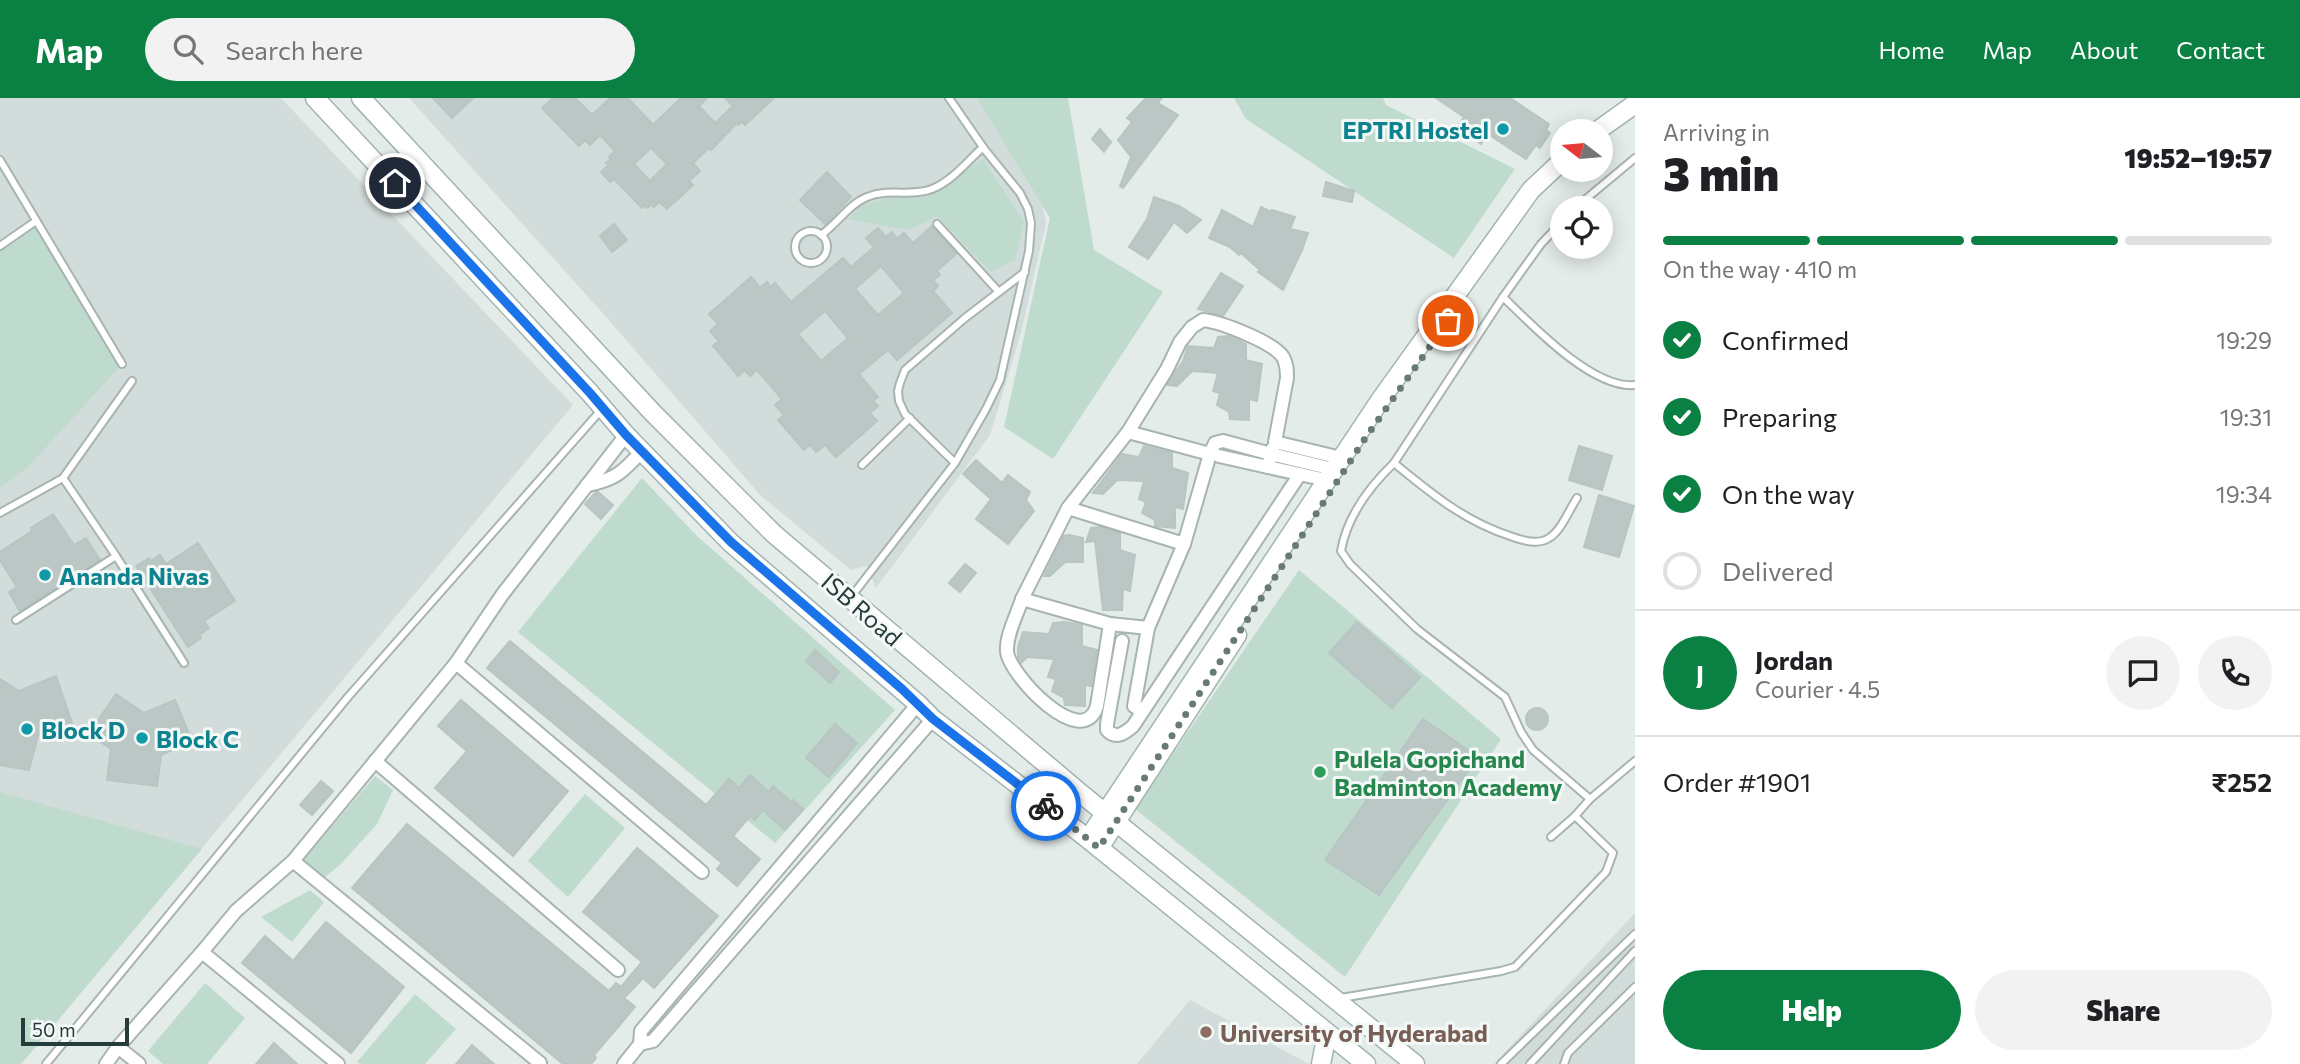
<!DOCTYPE html>
<html lang="en">
<head>
<meta charset="utf-8">
<style>
	:root { --surface:#fff; --page:#f2f2f2; --text:#202124; --muted:#757577; --line:#e0e0e0; --accent:#0b8043 }
	body { margin:0; font-family:Commissioner,sans-serif; background:var(--page); color:var(--text); height:100vh; display:flex; flex-direction:column; font-size:26px; white-space:nowrap }
	* { box-sizing:border-box; margin:0 }
	p { font-size:23px; color:var(--muted) }
	.icon { flex:none; width:38px; height:38px; fill:none; stroke:currentColor; stroke-width:2; stroke-linecap:round; stroke-linejoin:round }
	.map { position:relative; flex:1; overflow:hidden }
	.panel { display:flex; flex-direction:column; background:var(--surface); width:665px }
	.panel>* { flex:none }
	.needle { width:46px; rotate:286deg }
	.buttons { position:absolute; left:1550px; top:21px; display:grid; gap:14px }
	.buttons a { display:grid; place-items:center; width:63px; height:63px; border-radius:50%; background:var(--surface); box-shadow:0 4px 18px #0003; font-size:35px }
	.scale { position:absolute; left:21px; bottom:18px; width:108px; box-sizing:border-box; padding-left:7px; border:4px solid #253c3b; border-top:0; font-size:19px; line-height:24px; white-space:nowrap; color:#253c3b; -webkit-text-stroke:5px #f4f9f8; paint-order:stroke }
	.pin { position:absolute; display:grid; place-items:center; width:60px; height:60px; color:#fff; margin:-30px; border:4px solid #fff; border-radius:50%; box-shadow:0 2px 7px #0007 }
	.courier { position:absolute; display:grid; place-items:center; width:70px; height:70px; margin:-35px; border:5px solid #1a73e8; border-radius:50%; background:#fff; color:#222; box-shadow:0 2px 9px #0007 }
	.overview em { font-style:normal; font-weight:800 }
	.overview div { display:flex; flex-direction:column-reverse }
	.overview { display:flex; align-items:center; justify-content:space-between; height:119px; padding:0 28px }
	h1 { font-size:46px; font-weight:800; line-height:52px }
	.bar { display:grid; grid-template-columns:repeat(4,1fr); gap:10px 7px; align-content:center; height:84px; padding:0 28px }
	.bar i { height:9px; border-radius:5px; background:var(--line) }
	.bar .selected { background:var(--accent) }
	.bar p { grid-column:span 4 }
	.line { display:flex; align-items:center; gap:18px; padding:0 28px; border-top:2px solid var(--line) }
	.line div { flex:1 }
	.round { display:grid; place-items:center; flex:none; width:74px; height:74px; border-radius:37px; background:var(--page) }
	ol { padding:0 28px; list-style:none }
	li { display:flex; align-items:center; gap:21px; height:77px }
	li p { margin-inline-start:auto }
	li .icon { padding:7px; border-radius:50%; background:var(--accent); color:#fff; stroke-width:4 }
	li:last-child { color:var(--muted) }
	li i { width:38px; height:38px; border:4px solid var(--line); border-radius:50% }
	.button { display:flex; gap:14px; margin-top:auto; padding:14px 28px }
	.button a { flex:1; height:80px; border-radius:42px; background:var(--accent); color:#fff; font-size:28px; font-weight:800; line-height:80px; text-align:center }
	.button a+a { background:var(--page); color:var(--text) }
	header { display:flex; align-items:center; gap:42px; box-sizing:border-box; height:98px; padding:0 35px; background:var(--accent); color:#fff }
	header strong { font-size:33px }
	nav { display:flex; gap:38px; margin-inline-start:auto; font-size:24px }
	.search { width:490px; height:63px; background:var(--page); display:flex; align-items:center; gap:18px; box-sizing:border-box; padding:0 24px; border-radius:38px; color:var(--muted); font-size:26px }
	main { display:flex; flex:1; min-height:0 }
	.map>svg:first-child { display:block }
	.built { fill:#d2dcda }
	.green { fill:#bfdbcd }
	.building { fill:#bac7c4; stroke:#b7c5c3; stroke-width:2; fill-rule:evenodd }
	.lines { fill:none; stroke-linecap:round; stroke-linejoin:round }
	.lane-casing { stroke:#a7b4b2; stroke-width:10 }
	.street-casing { stroke:#a7b4b2; stroke-width:16 }
	.secondary-casing { stroke:#a1b4b1; stroke-width:21 }
	.lane { stroke:#fff; stroke-width:6 }
	.street { stroke:#fff; stroke-width:12 }
	.secondary { stroke:#fff; stroke-width:18 }
	.done { stroke:#687a78; stroke-width:7; stroke-dasharray:0 12.6 }
	.route { stroke:#1a73e8; stroke-width:9 }
	.culture-dot { fill:#0f9aa8; stroke:#f4f9f8; stroke-width:2.5 }
	.leisure-dot { fill:#2e9e5b; stroke:#f4f9f8; stroke-width:2.5 }
	.education-dot { fill:#8d6e63; stroke:#f4f9f8; stroke-width:2.5 }
	.labels { text-anchor:middle; dominant-baseline:central; stroke-width:6; stroke-linejoin:round; paint-order:stroke }
	.culture-label { font-size:24px; font-weight:bold; fill:#0d838f; stroke:#f4f9f8; text-anchor:start }
	.street-label { font-size:24px; fill:#253c3b; stroke:#f4f9f8 }
	.leisure-label { font-size:24px; font-weight:bold; fill:#27864d; stroke:#f4f9f8; text-anchor:start }
	.education-label { font-size:24px; font-weight:bold; fill:#785e54; stroke:#f4f9f8; text-anchor:start }
</style>
</head>
<body>
<header>
<strong>Map</strong>
<div class="search"><svg class="icon" aria-label="search" viewBox="0 0 24 24"><circle cx="10" cy="10" r="6"/><path d="M15 15l6 6"/></svg>Search here</div>
<nav><a>Home</a><a>Map</a><a>About</a><a>Contact</a></nav>
</header>
<main>
<div class="map">
<svg width="1635" height="966" viewBox="0 0 1635 966">
	<rect width="100%" height="100%" fill="#e4ecea"/>
	<!-- built -->
	<g class="built">
		<path d="M 0,0 L 281,0 L 573,307 L 21,966 L 0,966 Z"/>
		<path d="M 409,0 L 988,0 L 1036,74 L 1046,125 L 1021,235 L 990,337 L 876,490 L 867,468 L 851,472 L 761,398 L 608,221 Z"/>
		<path d="M 1635,815 L 1635,966 L 1494,966 Z"/>
		<path d="M 1190,902 L 1309,966 L 1137,966 Z"/>
	</g>
	<!-- green -->
	<g class="green">
		<path d="M 977,0 L 1068,0 L 1094,152 L 1163,194 L 1053,361 L 1004,329 L 1050,120 Z"/>
		<path d="M 1234,0 L 1383,0 L 1386,7 L 1515,71 L 1454,160 L 1246,21 Z"/>
		<path d="M 983,61 L 1024,123 L 1015,162 L 991,174 L 937,118 L 908,132 L 848,121 L 860,108 L 891,99 L 927,99 Z"/>
		<path d="M 36,123 L 122,266 L 29,368 L 0,390 L 0,148 Z"/>
		<path d="M 642,380 L 697,438 L 895,612 L 775,745 L 518,534 Z"/>
		<path d="M 1299,472 L 1501,641 L 1345,879 L 1135,711 Z"/>
		<path d="M 375,678 L 393,692 L 377,726 L 341,766 L 325,779 L 302,764 Z"/>
		<path d="M 0,694 L 202,751 L 21,966 L 0,966 Z"/>
		<path d="M 585,696 L 625,730 L 568,799 L 528,763 Z"/>
		<path d="M 310,792 L 324,804 L 292,844 L 261,819 Z"/>
		<path d="M 205,885 L 245,920 L 207,966 L 163,966 L 148,953 Z"/>
		<path d="M 415,896 L 456,931 L 425,966 L 360,966 L 357,964 Z"/>
	</g>
	<!-- building -->
	<g class="building">
		<path d="M 433,0 L 473,0 L 452,20 Z"/>
		<path d="M 553,0 L 575,0 L 592,17 L 610,0 L 628,0 L 653,27 L 681,0 L 707,0 L 699,8 L 715,25 L 733,8 L 725,0 L 774,0 L 745,27 L 742,24 L 738,27 L 737,25 L 711,52 L 709,50 L 693,65 L 700,73 L 689,83 L 693,87 L 667,111 L 659,104 L 654,109 L 651,107 L 647,110 L 644,107 L 642,110 L 614,81 L 610,84 L 601,74 L 609,67 L 606,65 L 611,61 L 609,59 L 615,53 L 600,37 L 590,47 L 585,42 L 579,48 L 542,10 ZM 651,50 L 667,66 L 650,83 L 634,66 Z"/>
		<path d="M 1146,0 L 1162,0 L 1158,5 L 1178,17 L 1123,90 L 1120,88 L 1131,59 L 1118,42 L 1132,24 L 1127,20 Z"/>
		<path d="M 1436,0 L 1510,0 L 1549,26 L 1546,32 L 1550,35 L 1540,50 L 1536,47 L 1526,61 L 1488,36 L 1481,46 L 1473,40 L 1457,29 L 1464,19 Z"/>
		<path d="M 1100,31 L 1111,44 L 1104,54 L 1092,41 Z"/>
		<path d="M 827,74 L 851,99 L 825,126 L 800,102 Z"/>
		<path d="M 1326,84 L 1354,93 L 1352,104 L 1323,98 Z"/>
		<path d="M 1154,99 L 1179,108 L 1201,122 L 1187,135 L 1174,124 L 1148,161 L 1129,149 L 1147,121 Z"/>
		<path d="M 1261,109 L 1271,114 L 1272,112 L 1295,119 L 1290,131 L 1308,135 L 1302,152 L 1283,192 L 1258,174 L 1260,172 L 1241,155 L 1239,157 L 1230,149 L 1209,140 L 1222,112 L 1253,129 Z"/>
		<path d="M 614,126 L 627,142 L 612,154 L 600,138 Z"/>
		<path d="M 932,128 L 956,156 L 937,173 L 940,177 L 933,182 L 938,188 L 933,193 L 952,215 L 897,262 L 888,252 L 859,276 L 878,299 L 873,303 L 878,308 L 870,315 L 877,323 L 836,359 L 825,347 L 816,354 L 810,347 L 804,352 L 778,322 L 784,317 L 775,307 L 782,301 L 757,272 L 750,278 L 745,272 L 738,278 L 713,248 L 719,243 L 710,233 L 718,226 L 709,216 L 751,179 L 760,190 L 767,184 L 771,189 L 775,185 L 791,204 L 843,160 L 851,169 L 874,149 L 866,140 L 878,130 L 886,139 L 892,134 L 897,141 L 904,135 L 913,145 ZM 881,168 L 904,195 L 878,217 L 855,191 ZM 825,213 L 848,240 L 821,263 L 798,236 Z"/>
		<path d="M 1221,175 L 1243,188 L 1223,218 L 1198,211 Z"/>
		<path d="M 1229,238 L 1246,246 L 1246,262 L 1262,266 L 1257,303 L 1249,301 L 1249,322 L 1230,321 L 1229,314 L 1217,307 L 1220,295 L 1213,293 L 1218,275 L 1192,273 L 1177,288 L 1167,287 L 1183,263 L 1188,248 L 1214,250 L 1218,239 Z"/>
		<path d="M 1144,348 L 1172,355 L 1172,370 L 1188,375 L 1183,411 L 1175,409 L 1175,430 L 1155,428 L 1155,422 L 1142,415 L 1146,404 L 1139,401 L 1144,383 L 1117,382 L 1103,396 L 1093,395 L 1122,356 L 1139,359 Z"/>
		<path d="M 1579,348 L 1612,358 L 1602,392 L 1569,382 Z"/>
		<path d="M 976,362 L 1002,385 L 1008,377 L 1030,394 L 1026,402 L 1034,413 L 1008,446 L 976,421 L 991,401 L 963,376 Z"/>
		<path d="M 596,394 L 598,394 L 613,407 L 601,421 L 585,406 Z"/>
		<path d="M 1599,397 L 1634,408 L 1619,459 L 1584,449 Z"/>
		<path d="M 53,416 L 74,447 L 86,440 L 100,462 L 20,513 L 9,494 L 17,489 L 0,462 L 0,454 L 32,433 L 31,430 Z"/>
		<path d="M 1100,429 L 1120,435 L 1120,452 L 1135,457 L 1130,493 L 1123,491 L 1122,512 L 1103,512 L 1095,443 L 1086,444 L 1091,430 Z"/>
		<path d="M 1069,437 L 1083,440 L 1083,464 L 1065,464 L 1050,478 L 1044,478 L 1064,438 Z"/>
		<path d="M 198,445 L 235,503 L 204,523 L 209,530 L 199,537 L 201,540 L 188,549 L 136,468 L 149,460 L 151,463 L 160,457 L 166,466 Z"/>
		<path d="M 965,466 L 976,475 L 960,494 L 949,485 Z"/>
		<path d="M 1065,524 L 1082,527 L 1082,548 L 1097,552 L 1091,588 L 1085,587 L 1085,608 L 1065,607 L 1064,600 L 1052,593 L 1056,581 L 1048,579 L 1054,561 L 1027,559 L 1021,565 L 1018,560 L 1018,549 L 1023,534 L 1049,536 L 1053,525 Z"/>
		<path d="M 1357,524 L 1420,579 L 1392,610 L 1329,555 Z"/>
		<path d="M 510,543 L 706,707 L 729,681 L 739,690 L 750,677 L 769,694 L 773,688 L 791,704 L 793,702 L 803,711 L 785,732 L 763,712 L 755,722 L 750,718 L 733,738 L 760,761 L 737,788 L 717,771 L 722,765 L 487,570 Z"/>
		<path d="M 815,552 L 839,574 L 830,585 L 806,563 Z"/>
		<path d="M 56,578 L 72,625 L 38,638 L 29,672 L 0,667 L 0,581 L 19,593 Z"/>
		<path d="M 116,596 L 144,615 L 175,602 L 192,643 L 161,657 L 157,688 L 107,682 L 111,651 L 89,636 Z"/>
		<path d="M 461,602 L 568,693 L 513,758 L 435,690 L 467,653 L 438,628 Z"/>
		<circle cx="1537" cy="621" r="11"/>
		<path d="M 1423,621 L 1478,659 L 1379,797 L 1325,762 Z"/>
		<path d="M 835,626 L 857,645 L 829,679 L 806,660 Z"/>
		<path d="M 321,683 L 333,693 L 312,717 L 300,707 Z"/>
		<path d="M 407,726 L 609,893 L 616,885 L 621,889 L 642,864 L 583,814 L 637,750 L 718,818 L 654,890 L 643,880 L 624,900 L 635,909 L 594,957 L 596,960 L 591,966 L 563,966 L 352,790 Z"/>
		<path d="M 326,824 L 404,889 L 351,955 L 242,865 L 265,838 L 293,863 Z"/>
		<path d="M 274,945 L 297,966 L 256,966 Z"/>
		<path d="M 472,947 L 494,966 L 456,966 Z"/>
	</g>
	<g class="lines">
		<!-- lane casing -->
		<g class="lane-casing">
			<g id="lane">
				<path d="M 0,62 L 122,266"/>
				<path d="M 1575,110 L 1635,60"/>
				<path d="M 1563,123 L 1541,146 L 1503,199 L 1394,365 C 1369,389 1347,419 1341,453 L 1350,466 L 1417,531 L 1505,599 L 1521,634 L 1533,652 L 1590,701 L 1635,663"/>
				<path d="M 937,126 L 998,193"/>
				<circle cx="811" cy="149" r="16"/>
				<path d="M 821,137 C 837,126 849,106 867,99 C 888,90 912,99 932,91 C 952,83 968,63 983,49"/>
				<path d="M 0,148 L 36,123"/>
				<path d="M 1503,199 C 1532,227 1592,291 1635,287"/>
				<path d="M 955,365 L 905,316 L 899,303 L 898,293 L 900,285 L 905,272 L 965,220 L 1025,174"/>
				<path d="M 1394,365 C 1432,396 1465,424 1513,439 C 1524,443 1539,447 1549,440 C 1561,433 1569,412 1577,400"/>
				<path d="M 862,367 L 910,320"/>
				<path d="M 63,380 L 116,458 L 184,565"/>
				<path d="M 0,415 L 63,380 L 132,283"/>
				<path d="M 851,499 L 955,365 L 986,311 L 1000,282 L 1029,153 L 1031,125 L 1028,111 L 1020,95 L 985,52 L 949,0"/>
				<path d="M 16,522 L 116,458"/>
				<path d="M 1551,739 L 1575,718 L 1590,701"/>
				<path d="M 1341,900 L 1501,873 L 1515,869 L 1606,774 L 1613,755 L 1575,718"/>
				<path d="M 46,966 L 348,599 L 602,311"/>
				<path d="M 1501,966 L 1635,836"/>
				<path d="M 1530,966 L 1635,853"/>
				<path d="M 1564,966 L 1568,955 L 1635,889"/>
			</g>
		</g>
		<!-- street casing -->
		<g class="street-casing">
			<g id="street">
				<path d="M 1128,334 L 1210,356 L 1184,446"/>
				<path d="M 1273,350 L 1271,356 L 1333,371"/>
				<path d="M 1210,356 L 1215,345 L 1223,343 L 1271,356 L 1268,369"/>
				<path d="M 1219,358 L 1326,382"/>
				<path d="M 587,387 C 615,382 623,374 642,353"/>
				<path d="M 1068,410 L 1184,446 L 1148,530 L 1110,526"/>
				<path d="M 1022,501 L 1068,410 L 1128,334 L 1167,271 L 1180,244 L 1192,229 L 1203,222 C 1221,224 1273,244 1283,259 C 1287,266 1287,273 1287,280 L 1275,344 L 1341,360"/>
				<path d="M 1022,501 L 1110,526 L 1097,608 C 1083,655 1008,576 1007,553 C 1006,537 1017,517 1022,501 Z"/>
				<path d="M 1122,543 L 1107,626 L 1107,632 C 1116,642 1125,635 1133,628 L 1300,376"/>
				<path d="M 456,565 L 702,774"/>
				<path d="M 1142,614 L 1134,608 L 1148,530"/>
				<path d="M 375,663 L 618,872"/>
				<path d="M 293,763 L 540,965"/>
				<path d="M 202,854 L 338,966"/>
				<path d="M 640,946 L 653,943 L 933,621"/>
				<path d="M 118,949 L 139,966"/>
				<path d="M 106,966 L 118,949 L 202,854 L 236,813 L 293,763 L 456,565 L 502,497 L 626,337"/>
				<path d="M 624,966 L 640,946 L 641,933 L 918,606"/>
			</g>
		</g>
		<!-- secondary casing -->
		<g class="secondary-casing">
			<g id="secondary">
				<path d="M 315,0 L 590,295 L 626,337 L 731,445 L 918,606 L 933,621 L 1088,741 L 1366,966"/>
				<path d="M 361,0 L 653,315 L 774,436 L 1079,694 L 1415,966"/>
				<path d="M 1597,33 L 1635,6"/>
				<path d="M 1088,741 L 1381,301 L 1531,92 L 1563,62"/>
				<path d="M 1099,750 L 1237,537"/>
				<path d="M 1321,966 L 1327,936"/>
			</g>
		</g>
		<!-- lane -->
		<use href="#lane" class="lane"/>
		<!-- street -->
		<use href="#street" class="street"/>
		<!-- secondary -->
		<use href="#secondary" class="secondary"/>
	</g>
	<g class="lines">
		<!-- done -->
		<path class="done" d="M 1046,708 L 1099,750 L 1366,339 L 1448,223"/>
		<!-- route -->
		<path class="route" d="M 395,85 L 590,295 L 626,337 L 731,444 L 902,591 L 933,621 L 1046,708"/>
	</g>
	<!-- markers -->
	<g class="culture-dot">
		<circle cx="1503" cy="31" r="7"/>
		<circle cx="45" cy="477" r="7"/>
		<circle cx="27" cy="631" r="7"/>
		<circle cx="142" cy="640" r="7"/>
	</g>
	<circle class="leisure-dot" cx="1320" cy="674" r="7"/>
	<circle class="education-dot" cx="1206" cy="934" r="7"/>
	<g class="labels">
		<!-- culture labels -->
		<g class="culture-label">
			<text x="1489" y="31" text-anchor="end">EPTRI Hostel</text>
			<text x="59" y="477">Ananda Nivas</text>
			<text x="41" y="631">Block D</text>
			<text x="156" y="640">Block C</text>
		</g>
		<!-- street labels -->
		<g class="street-label">
			<text transform="translate(862 511) rotate(41)">ISB Road</text>
		</g>
		<!-- leisure labels -->
		<g class="leisure-label">
			<text x="1334" y="660">Pulela Gopichand<tspan x="1334" dy="28">Badminton Academy</tspan></text>
		</g>
		<!-- education labels -->
		<g class="education-label">
			<text x="1220" y="934">University of Hyderabad</text>
		</g>
	</g>
</svg>
<div class="buttons">
<a><svg class="needle" viewBox="-14 -14 28 28"><path d="M0-13l5 13h-10z" fill="#e53935"/><path d="M0 13l5-13h-10z" fill="#757577"/></svg></a>
<a><svg class="icon" aria-label="locate" viewBox="0 0 24 24"><circle cx="12" cy="12" r="6"/><path d="M12 2v4M12 18v4M2 12h4M18 12h4"/></svg></a>
</div>
<div class="scale">50 m</div>
<div class="pin" style="left:1448px;top:223px;background:#ea580c"><svg class="icon" aria-label="bag" viewBox="0 0 24 24"><path d="M5 8h14l-1 12H6zM9 8a3 3 0 0 1 6 0"/></svg></div>
<div class="pin" style="left:395px;top:85px;background:#1f2937"><svg class="icon" aria-label="home" viewBox="0 0 24 24"><path d="M3 11l9-7 9 7M6 9v11h12V9"/></svg></div>
<div class="courier" style="left:1046px;top:708px"><svg class="icon" aria-label="bike" viewBox="0 0 24 24"><circle cx="6" cy="16" r="4"/><circle cx="18" cy="16" r="4"/><path d="M6 16l4-8h5l3 8M10 8l3 8H6M13 5h3"/></svg></div>
</div>
<section class="panel">
<div class="overview"><div><h1>3 min</h1><p>Arriving in</p></div><em>19:52–19:57</em></div>
<div class="bar"><i class="selected"></i><i class="selected"></i><i class="selected"></i><i></i><p>On the way · 410 m</p></div>
<ol>
<li><svg class="icon" aria-label="check" viewBox="0 0 24 24"><path d="M5 12l5 5 9-10"/></svg>Confirmed<p>19:29</p></li>
<li><svg class="icon" aria-label="check" viewBox="0 0 24 24"><path d="M5 12l5 5 9-10"/></svg>Preparing<p>19:31</p></li>
<li><svg class="icon" aria-label="check" viewBox="0 0 24 24"><path d="M5 12l5 5 9-10"/></svg>On the way<p>19:34</p></li>
<li><i></i>Delivered</li>
</ol>
<div class="line" style="height:126px"><b class="round" style="background:var(--accent);color:#fff">J</b><div><b>Jordan</b><p>Courier · 4.5</p></div><a class="round"><svg class="icon" aria-label="chat" viewBox="0 0 24 24"><path d="M4 5h16v11H9l-5 4z"/></svg></a><a class="round"><svg class="icon" aria-label="phone" viewBox="0 0 24 24"><path d="M5 4h4l2 5-3 2q2 4 5 5l2-3 5 2v4C11 20 4 13 5 4z"/></svg></a></div>
<div class="line" style="height:91px"><div>Order #1901</div><b>₹252</b></div>
<div class="button"><a>Help</a><a>Share</a></div>
</section>
</main>
</body>
</html>
